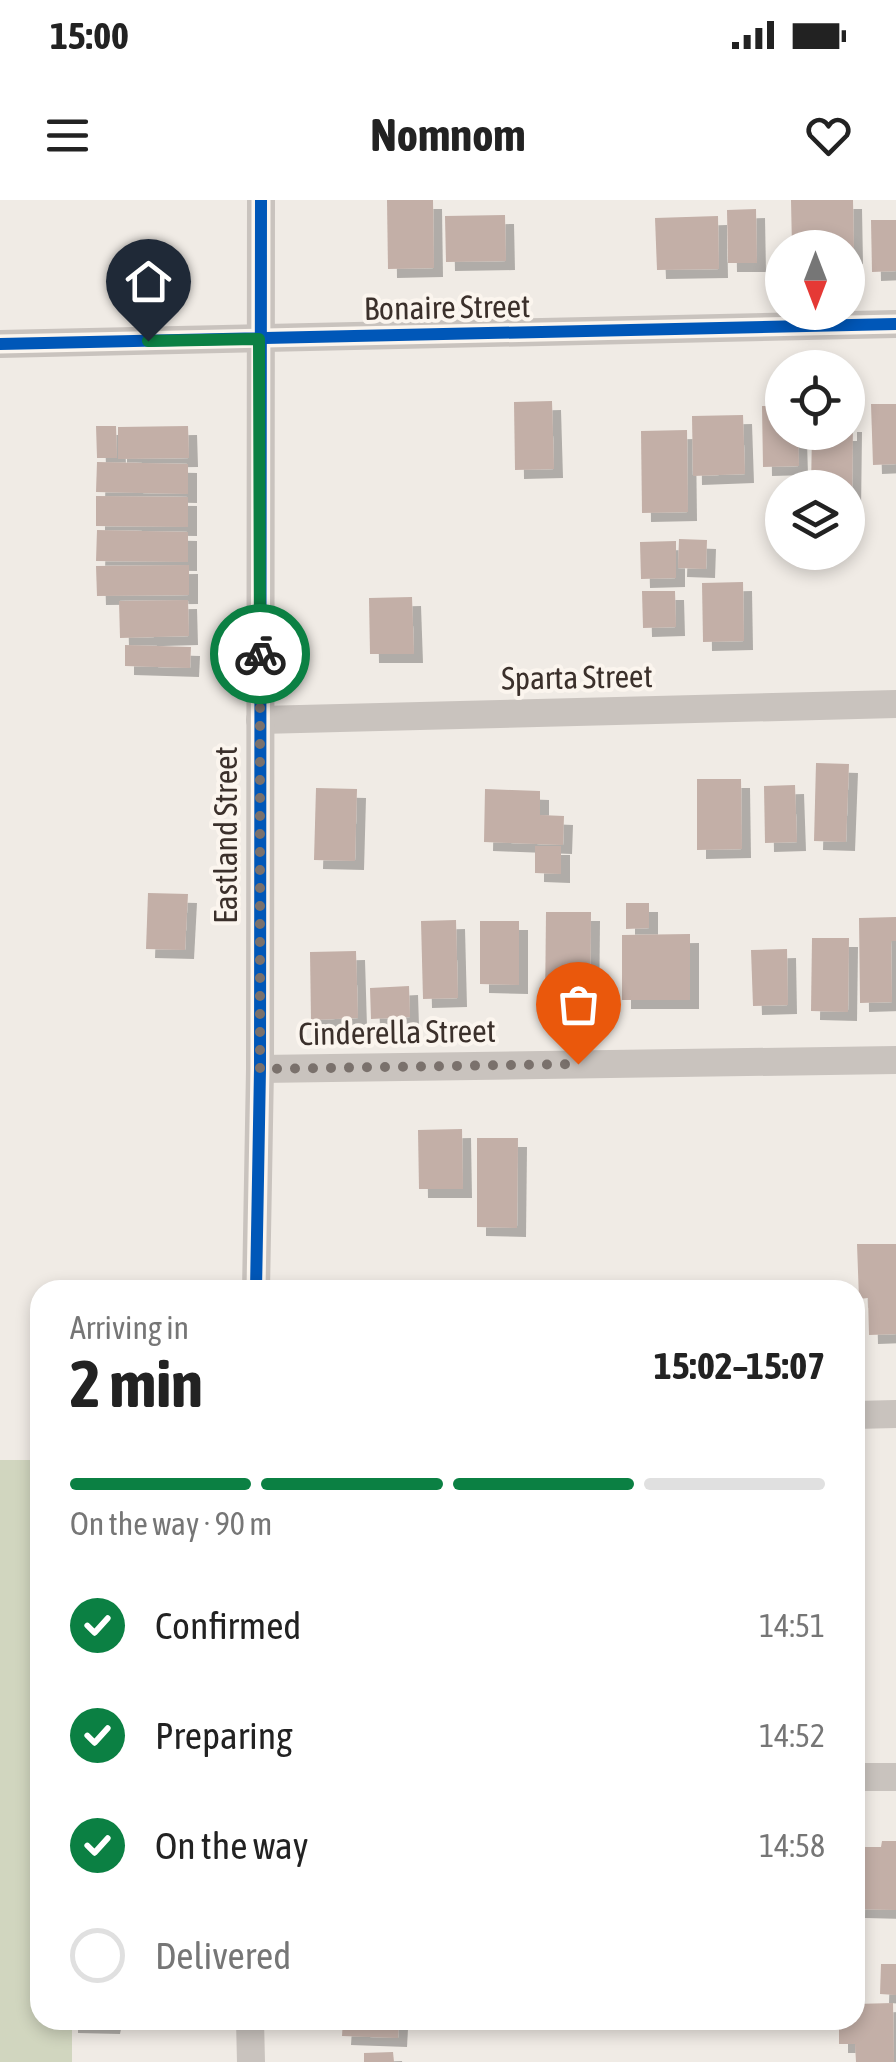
<!DOCTYPE html>
<html lang="en">
<head>
<meta charset="utf-8">
<style>
	:root { --surface:#fff; --page:#f6f6f6; --text:#222; --muted:#767676; --line:#e0e0e0; --accent:#0b8043 }
	body { margin:0; font-family:"Asap Condensed",sans-serif; background:var(--page); color:var(--text); height:100vh; display:flex; flex-direction:column; font-size:38px; white-space:nowrap }
	* { box-sizing:border-box; margin:0 }
	p { font-size:32px; color:var(--muted) }
	.icon { flex:none; width:55px; height:55px; fill:none; stroke:currentColor; stroke-width:2; stroke-linecap:round; stroke-linejoin:round }
	.map { position:relative; flex:1; overflow:hidden }
	.panel { position:absolute; left:30px; top:1080px; width:835px; height:750px; display:flex; flex-direction:column; background:var(--surface); border-radius:30px; box-shadow:0 5px 15px #0003 }
	.panel>* { flex:none }
	.needle { width:65px; rotate:180deg }
	.buttons { position:absolute; left:765px; top:30px; display:grid; gap:20px }
	.buttons a { display:grid; place-items:center; width:100px; height:100px; border-radius:50%; background:var(--surface); box-shadow:0 5px 15px #0003; font-size:50px }
	.pin { position:absolute; display:grid; place-items:center; width:85px; height:85px; color:#fff; margin:-102px -42px; border-radius:50% 50% 50% 0; rotate:-45deg; box-shadow:0 0 10px #0007 }
	.pin .icon { rotate:45deg }
	.courier { position:absolute; display:grid; place-items:center; width:100px; height:100px; margin:-50px; border:8px solid #0b8043; border-radius:50%; background:#fff; color:#222; box-shadow:0 2px 12px #0007 }
	.headline em { font-style:normal; font-weight:700 }
	.headline div { display:flex; flex-direction:column-reverse }
	.headline { display:flex; align-items:center; justify-content:space-between; height:170px; padding:0 40px }
	h1 { font-size:65px; font-weight:700; line-height:75px }
	.bar { display:grid; grid-template-columns:repeat(4,1fr); gap:15px 10px; align-content:center; height:120px; padding:0 40px }
	.bar i { height:12px; border-radius:8px; background:var(--line) }
	.bar .on { background:var(--accent) }
	.bar p { grid-column:span 4 }
	ol { padding:0 40px; list-style:none }
	li { display:flex; align-items:center; gap:30px; height:110px }
	li p { margin-inline-start:auto }
	li .icon { padding:10px; border-radius:50%; background:var(--accent); color:#fff; stroke-width:4 }
	li:last-child { color:var(--muted) }
	li i { width:55px; height:55px; border:5px solid var(--line); border-radius:50% }
	.status { display:flex; justify-content:space-between; align-items:center; height:70px; padding:0 50px; background:var(--surface); direction:ltr }
	.status svg { height:28px; fill:currentColor }
	header { display:flex; justify-content:space-between; align-items:center; height:130px; padding:0 40px; background:var(--surface); font-size:45px; font-weight:700 }
	.map>svg:first-child { display:block }
	.green { fill:#d1d6bf }
	.building { fill:#c3afa7; filter:url(#shadow) }
	.lines { fill:none; stroke-linecap:round; stroke-linejoin:round }
	.street { stroke:#c9c3be; stroke-width:28 }
	.cycleway-casing { stroke:#fbf5ee; stroke-width:19 }
	.cycleway { stroke:#0057b8; stroke-width:12 }
	.done { stroke:#7a716c; stroke-width:10; stroke-dasharray:0 18 }
	.route { stroke:#0b8043; stroke-width:12 }
	.labels { text-anchor:middle; dominant-baseline:central; stroke-width:8; stroke-linejoin:round; paint-order:stroke }
	.street-label { font-size:32px; fill:#3b302b; stroke:#fbf5ee }
</style>
</head>
<body>
<div class="status"><b>15:00</b><svg viewBox="0 0 49 12"><path d="M0 12V9h3v3zM5 12V6h3v6zM10 12V3h3v9zM15 12V0h3v12zM26 1h20v11H26zM47 4h2v5h-2z"/></svg></div>
<header><svg class="icon" aria-label="menu" viewBox="0 0 24 24"><path d="M4 6h16M4 12h16M4 18h16"/></svg>Nomnom<svg class="icon" aria-label="heart" viewBox="0 0 24 24"><path d="M12 20l-8-8c-3-5 5-10 8-4 3-6 11-1 8 4z"/></svg></header>
<div class="map">
<svg width="896" height="1862" viewBox="0 0 896 1862">
	<defs>
		<filter id="shadow"><feDropShadow dx="9" dy="9" stdDeviation="0" flood-color="#0004"/></filter>
	</defs>
	<rect width="100%" height="100%" fill="#f0ebe5"/>
	<!-- green -->
	<path class="green" d="M 0,1260 L 40,1260 L 40,1820 L 72,1820 L 72,1862 L 0,1862 Z"/>
	<!-- building -->
	<g class="building">
		<path d="M 387,0 L 433,0 L 434,68 L 388,69 Z"/>
		<path d="M 791,0 L 853,0 L 854,55 L 848,56 L 848,48 L 792,48 Z"/>
		<path d="M 756,9 L 757,63 L 728,63 L 727,10 Z"/>
		<path d="M 505,15 L 506,61 L 446,62 L 445,16 Z"/>
		<path d="M 718,16 L 719,69 L 657,70 L 655,18 Z"/>
		<path d="M 871,20 L 896,20 L 896,71 L 872,72 Z"/>
		<path d="M 552,201 L 554,269 L 515,270 L 514,202 Z"/>
		<path d="M 871,204 L 896,204 L 896,264 L 873,265 Z"/>
		<path d="M 762,206 L 782,206 L 782,232 L 798,232 L 799,266 L 763,267 Z"/>
		<path d="M 743,215 L 745,274 L 693,276 L 692,216 Z"/>
		<path d="M 848,223 L 853,223 L 852,303 L 848,303 L 848,288 L 811,288 L 812,232 L 848,232 Z"/>
		<path d="M 96,226 L 116,226 L 117,258 L 97,258 Z"/>
		<path d="M 188,226 L 189,258 L 118,259 L 118,227 Z"/>
		<path d="M 687,230 L 688,312 L 642,313 L 641,231 Z"/>
		<path d="M 97,262 L 188,264 L 188,294 L 96,292 Z"/>
		<path d="M 96,296 L 188,297 L 188,327 L 96,326 Z"/>
		<path d="M 97,330 L 188,332 L 188,362 L 96,361 Z"/>
		<path d="M 679,339 L 707,340 L 706,369 L 678,368 Z"/>
		<path d="M 676,341 L 676,378 L 641,379 L 640,342 Z"/>
		<path d="M 189,365 L 189,395 L 97,396 L 96,366 Z"/>
		<path d="M 743,382 L 744,441 L 703,442 L 702,383 Z"/>
		<path d="M 642,391 L 675,391 L 676,427 L 643,428 Z"/>
		<path d="M 412,397 L 414,454 L 370,454 L 369,398 Z"/>
		<path d="M 188,400 L 189,436 L 120,438 L 119,401 Z"/>
		<path d="M 125,445 L 191,447 L 190,468 L 125,466 Z"/>
		<path d="M 816,563 L 849,564 L 846,642 L 814,641 Z"/>
		<path d="M 697,579 L 741,579 L 742,649 L 697,650 Z"/>
		<path d="M 795,585 L 797,642 L 765,643 L 764,586 Z"/>
		<path d="M 316,588 L 357,589 L 355,661 L 314,660 Z"/>
		<path d="M 485,589 L 540,591 L 540,615 L 564,616 L 563,645 L 484,642 Z"/>
		<path d="M 535,646 L 561,646 L 561,674 L 535,673 Z"/>
		<path d="M 148,693 L 188,694 L 185,750 L 146,749 Z"/>
		<path d="M 626,703 L 649,703 L 649,728 L 626,729 Z"/>
		<path d="M 546,712 L 591,712 L 590,807 L 545,807 Z"/>
		<path d="M 896,717 L 896,741 L 891,741 L 892,802 L 860,803 L 859,718 Z"/>
		<path d="M 456,720 L 458,798 L 423,799 L 421,721 Z"/>
		<path d="M 480,721 L 519,721 L 519,785 L 480,784 Z"/>
		<path d="M 690,734 L 690,800 L 622,800 L 622,735 Z"/>
		<path d="M 812,738 L 849,738 L 848,812 L 811,811 Z"/>
		<path d="M 787,749 L 788,805 L 753,806 L 751,750 Z"/>
		<path d="M 356,751 L 358,818 L 311,820 L 310,752 Z"/>
		<path d="M 409,786 L 410,817 L 371,819 L 370,788 Z"/>
		<path d="M 462,929 L 463,989 L 419,989 L 418,930 Z"/>
		<path d="M 477,938 L 518,938 L 517,1028 L 477,1027 Z"/>
		<path d="M 857,1044 L 896,1044 L 896,1134 L 869,1135 L 868,1098 L 859,1099 Z"/>
		<path d="M 882,1641 L 896,1641 L 896,1710 L 856,1709 L 857,1647 L 881,1647 Z"/>
		<path d="M 881,1764 L 896,1764 L 896,1795 L 880,1794 Z"/>
		<path d="M 893,1803 L 894,1862 L 856,1862 L 855,1844 L 839,1844 L 839,1820 L 855,1820 L 855,1804 Z"/>
		<path d="M 69,1820 L 112,1820 L 111,1825 L 69,1824 Z"/>
		<path d="M 343,1820 L 399,1820 L 398,1838 L 342,1836 Z"/>
		<path d="M 393,1852 L 394,1862 L 364,1862 L 364,1853 Z"/>
	</g>
	<g class="lines">
		<!-- street -->
		<g class="street">
			<path d="M 0,144 L 896,124"/>
			<path d="M 260,520 L 896,504"/>
			<path d="M 260,869 L 896,860"/>
			<path d="M 256,1090 L 260,869 L 261,0"/>
			<path d="M 855,1215 L 896,1214"/>
			<path d="M 855,1577 L 896,1577"/>
			<path d="M 250,1820 L 251,1862"/>
		</g>
		<!-- cycleway casing -->
		<g class="cycleway-casing">
			<g id="cycleway">
				<path d="M 0,144 L 896,124"/>
				<path d="M 256,1090 L 260,869 L 261,0"/>
			</g>
		</g>
		<!-- cycleway -->
		<use href="#cycleway" class="cycleway"/>
	</g>
	<g class="lines">
		<!-- done -->
		<path class="done" d="M 260,454 L 260,869 L 578,864"/>
		<!-- route -->
		<path class="route" d="M 148,141 L 259,139 L 260,454"/>
	</g>
	<g class="labels">
		<!-- street labels -->
		<g class="street-label">
			<text transform="translate(447 107) rotate(-1)">Bonaire Street</text>
			<text transform="translate(577 477) rotate(-1)">Sparta Street</text>
			<text transform="translate(225 635) rotate(-90)">Eastland Street</text>
			<text transform="translate(397 832) rotate(-1)">Cinderella Street</text>
		</g>
	</g>
</svg>
<div class="buttons">
<a><svg class="needle" viewBox="-14 -14 28 28"><path d="M0-13l5 13h-10z" fill="#e53935"/><path d="M0 13l5-13h-10z" fill="#767676"/></svg></a>
<a><svg class="icon" aria-label="locate" viewBox="0 0 24 24"><circle cx="12" cy="12" r="6"/><path d="M12 2v4M12 18v4M2 12h4M18 12h4"/></svg></a>
<a><svg class="icon" aria-label="layers" viewBox="0 0 24 24"><path d="M12 4l9 5-9 5-9-5zM3 14l9 5 9-5"/></svg></a>
</div>
<div class="pin" style="left:578px;top:864px;background:#ea580c"><svg class="icon" aria-label="bag" viewBox="0 0 24 24"><path d="M5 8h14l-1 12H6zM9 8a3 3 0 0 1 6 0"/></svg></div>
<div class="pin" style="left:148px;top:141px;background:#1f2937"><svg class="icon" aria-label="home" viewBox="0 0 24 24"><path d="M3 11l9-7 9 7M6 9v11h12V9"/></svg></div>
<div class="courier" style="left:260px;top:454px"><svg class="icon" aria-label="bike" viewBox="0 0 24 24"><circle cx="6" cy="16" r="4"/><circle cx="18" cy="16" r="4"/><path d="M6 16l4-8h5l3 8M10 8l3 8H6M13 5h3"/></svg></div>
<section class="panel">
<div class="headline"><div><h1>2 min</h1><p>Arriving in</p></div><em>15:02–15:07</em></div>
<div class="bar"><i class="on"></i><i class="on"></i><i class="on"></i><i></i><p>On the way · 90 m</p></div>
<ol>
<li><svg class="icon" aria-label="check" viewBox="0 0 24 24"><path d="M5 12l5 5 9-10"/></svg>Confirmed<p>14:51</p></li>
<li><svg class="icon" aria-label="check" viewBox="0 0 24 24"><path d="M5 12l5 5 9-10"/></svg>Preparing<p>14:52</p></li>
<li><svg class="icon" aria-label="check" viewBox="0 0 24 24"><path d="M5 12l5 5 9-10"/></svg>On the way<p>14:58</p></li>
<li><i></i>Delivered</li>
</ol>
</section>
</div>
</body>
</html>
